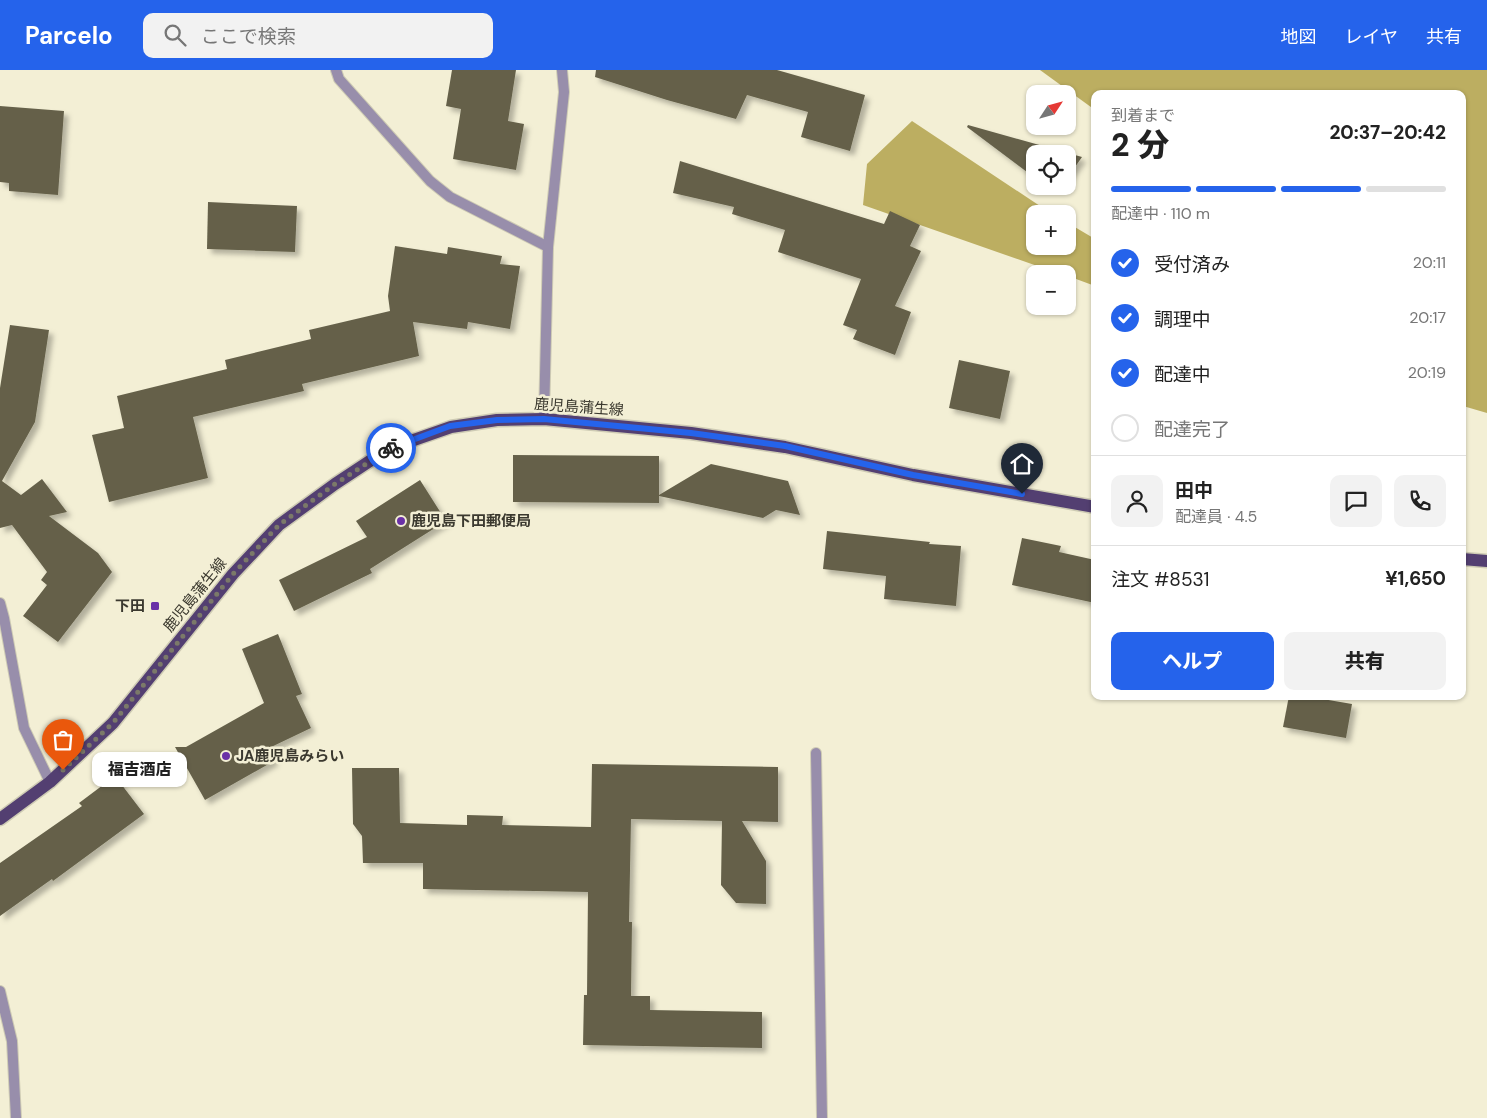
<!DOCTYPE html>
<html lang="ja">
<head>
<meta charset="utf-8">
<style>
	:root { --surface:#fff; --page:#f2f2f2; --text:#222; --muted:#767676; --line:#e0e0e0; --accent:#2563eb }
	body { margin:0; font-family:"DM Sans","Noto Sans JP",sans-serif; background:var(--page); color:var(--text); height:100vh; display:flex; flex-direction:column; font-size:19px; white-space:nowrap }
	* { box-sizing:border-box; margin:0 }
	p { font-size:16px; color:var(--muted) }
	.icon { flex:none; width:28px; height:28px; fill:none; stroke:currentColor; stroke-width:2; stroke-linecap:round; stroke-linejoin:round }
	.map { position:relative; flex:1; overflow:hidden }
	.panel { position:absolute; left:1091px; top:20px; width:375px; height:610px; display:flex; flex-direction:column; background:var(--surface); border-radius:10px; box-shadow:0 1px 4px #0004 }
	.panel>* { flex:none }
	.needle { width:32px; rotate:54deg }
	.controls { position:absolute; left:1026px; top:15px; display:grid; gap:10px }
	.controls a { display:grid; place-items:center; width:50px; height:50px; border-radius:10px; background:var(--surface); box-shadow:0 1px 4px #0004; font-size:25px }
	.pin { position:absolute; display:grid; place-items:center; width:42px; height:42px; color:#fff; margin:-51px -21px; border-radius:50% 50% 50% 0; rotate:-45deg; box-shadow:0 0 5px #0007 }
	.pin .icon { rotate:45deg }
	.courier { position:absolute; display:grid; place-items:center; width:50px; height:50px; margin:-25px; border:4px solid #2563eb; border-radius:50%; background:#fff; color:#222; box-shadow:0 1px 6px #0007 }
	.bubble { position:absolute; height:35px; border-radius:10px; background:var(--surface); box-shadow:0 1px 4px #0004; font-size:16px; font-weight:800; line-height:35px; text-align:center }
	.head em { font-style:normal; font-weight:800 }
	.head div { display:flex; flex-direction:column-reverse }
	.head { display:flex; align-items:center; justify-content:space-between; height:85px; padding:0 20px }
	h1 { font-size:32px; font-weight:800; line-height:38px }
	.bar { display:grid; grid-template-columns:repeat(4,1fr); gap:8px 5px; align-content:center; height:60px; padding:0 20px }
	.bar i { height:6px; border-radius:4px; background:var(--line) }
	.bar .selected { background:var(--accent) }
	.bar p { grid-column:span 4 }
	.line { display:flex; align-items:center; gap:12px; padding:0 20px; border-top:1px solid var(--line) }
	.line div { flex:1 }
	.round { display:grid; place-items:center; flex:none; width:52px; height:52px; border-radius:10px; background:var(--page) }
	ol { padding:0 20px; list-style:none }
	li { display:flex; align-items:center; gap:15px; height:55px }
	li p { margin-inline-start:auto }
	li .icon { padding:5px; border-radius:50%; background:var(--accent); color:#fff; stroke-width:4 }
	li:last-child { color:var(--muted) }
	li i { width:28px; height:28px; border:2px solid var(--line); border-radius:50% }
	.button { display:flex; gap:10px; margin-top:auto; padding:10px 20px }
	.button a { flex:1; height:58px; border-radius:10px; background:var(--accent); color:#fff; font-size:20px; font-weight:800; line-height:58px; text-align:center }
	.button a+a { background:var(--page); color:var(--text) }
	header { display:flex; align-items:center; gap:30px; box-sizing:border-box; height:70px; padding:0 25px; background:var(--accent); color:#fff }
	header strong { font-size:24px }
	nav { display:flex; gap:28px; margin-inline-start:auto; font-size:18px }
	.search { width:350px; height:45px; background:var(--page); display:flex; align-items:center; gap:12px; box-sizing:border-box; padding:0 18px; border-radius:10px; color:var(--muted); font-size:19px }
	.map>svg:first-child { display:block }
	.forest { fill:#bcae61 }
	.building { fill:#65614a; filter:url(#shadow) }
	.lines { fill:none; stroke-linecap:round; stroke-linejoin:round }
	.street-casing { stroke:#cecbb4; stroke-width:12 }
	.primary-casing { stroke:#cecbb4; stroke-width:15 }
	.street { stroke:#988eab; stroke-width:10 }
	.primary { stroke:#533f71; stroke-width:12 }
	.done { stroke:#7b7969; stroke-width:5; stroke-dasharray:0 9 }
	.route { stroke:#2563eb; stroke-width:6 }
	.poi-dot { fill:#6a31a7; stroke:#f3efd5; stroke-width:2 }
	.labels { text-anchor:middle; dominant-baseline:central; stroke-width:5; stroke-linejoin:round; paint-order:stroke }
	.street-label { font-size:15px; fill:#3b392f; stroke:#f3efd5 }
	.poi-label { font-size:15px; font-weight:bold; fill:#3b392f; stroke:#f3efd5; text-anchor:start }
</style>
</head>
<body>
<header>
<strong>Parcelo</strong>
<div class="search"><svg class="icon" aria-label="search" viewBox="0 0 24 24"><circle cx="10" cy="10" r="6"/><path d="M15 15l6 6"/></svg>ここで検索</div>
<nav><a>地図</a><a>レイヤ</a><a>共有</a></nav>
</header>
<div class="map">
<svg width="1487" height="1048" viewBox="0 0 1487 1048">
	<defs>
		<filter id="shadow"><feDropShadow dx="4.5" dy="4.5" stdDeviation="2.5" flood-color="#0004"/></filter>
	</defs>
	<rect width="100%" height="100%" fill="#f3efd5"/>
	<!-- forest -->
	<g class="forest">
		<path d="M 1040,0 L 1487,0 L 1487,343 L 1463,336 L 1462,24 L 1095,24 L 1095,40 Z"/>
		<path d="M 912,51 L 1052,144 L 1035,144 L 1035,176 L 1068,176 L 1068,153 L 1095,169 L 1095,216 L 1068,206 L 1068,204 L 1060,204 L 863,135 L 867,94 Z"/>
	</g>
	<!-- building -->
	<g class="building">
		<path d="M 452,0 L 516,0 L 508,51 L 524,54 L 516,100 L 453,89 L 461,39 L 446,36 Z"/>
		<path d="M 596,0 L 777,0 L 865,25 L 850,81 L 801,67 L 808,42 L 747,25 L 736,49 L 667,30 L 595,7 Z"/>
		<path d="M 0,36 L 64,41 L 58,125 L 9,121 L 9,113 L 0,112 Z"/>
		<path d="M 968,55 L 1082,87 L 1068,107 L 1068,84 L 1035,84 L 1035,108 L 967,57 Z"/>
		<path d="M 680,91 L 884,154 L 890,141 L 920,155 L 910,176 L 921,181 L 895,236 L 911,242 L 895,285 L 853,269 L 857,260 L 843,255 L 861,209 L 778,182 L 785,160 L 732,144 L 734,137 L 673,123 Z"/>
		<path d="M 208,132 L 297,136 L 295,182 L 207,179 Z"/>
		<path d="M 395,176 L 447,184 L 448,177 L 502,186 L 500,194 L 520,196 L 510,259 L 468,252 L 467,259 L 413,252 L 419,286 L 302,314 L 304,321 L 193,347 L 208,408 L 109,432 L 92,365 L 124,358 L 117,326 L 227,299 L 225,290 L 311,269 L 309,260 L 390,241 L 388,226 Z"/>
		<path d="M 10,255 L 49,260 L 35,352 L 2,411 L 21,425 L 42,409 L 67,442 L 49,446 L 98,483 L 112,502 L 58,572 L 23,546 L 47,515 L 41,510 L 47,502 L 12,455 L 0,458 L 0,318 Z"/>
		<path d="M 959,290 L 1010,301 L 1000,349 L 949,338 Z"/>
		<path d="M 513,385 L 659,386 L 659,425 L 711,394 L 788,411 L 800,445 L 776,440 L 763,448 L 659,426 L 659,433 L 513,432 Z"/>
		<path d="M 420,410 L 446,451 L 370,499 L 372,503 L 294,541 L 279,510 L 367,467 L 356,451 Z"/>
		<path d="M 827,461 L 930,472 L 929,474 L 961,476 L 956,536 L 884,529 L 886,506 L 823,499 Z"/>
		<path d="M 1022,468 L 1061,476 L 1059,482 L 1095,490 L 1095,533 L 1012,515 Z"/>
		<path d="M 278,564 L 302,624 L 296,626 L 311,658 L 267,679 L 274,691 L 205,730 L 175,677 L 186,677 L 264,633 L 242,579 Z"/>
		<path d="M 1289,626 L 1305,626 L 1352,634 L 1346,668 L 1283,657 Z"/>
		<path d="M 592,694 L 778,697 L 778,752 L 742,751 L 766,791 L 766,834 L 736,833 L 721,815 L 722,751 L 631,749 L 629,852 L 632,852 L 631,926 L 650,926 L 650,940 L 762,942 L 762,978 L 583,975 L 584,925 L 587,925 L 588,822 L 423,819 L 423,793 L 363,793 L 362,766 L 353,754 L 352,698 L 399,698 L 400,753 L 467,755 L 467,745 L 503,746 L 502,755 L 591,757 Z"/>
		<path d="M 115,706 L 144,744 L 53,811 L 52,809 L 0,846 L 0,793 L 82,736 L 79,733 Z"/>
	</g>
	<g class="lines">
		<!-- street casing -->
		<g class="street-casing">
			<g id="street">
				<path d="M 336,0 L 339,9 L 430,111 L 450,127 L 548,177"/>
				<path d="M 544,349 L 548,177 L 564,22 L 562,0"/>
				<path d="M 0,533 L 4,548 L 24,658 L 50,712"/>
				<path d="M 816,683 L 822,1048"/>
				<path d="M 0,921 L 12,971 L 16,1048"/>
			</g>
		</g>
		<!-- primary casing -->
		<g class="primary-casing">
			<g id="primary">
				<path d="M 1462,489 L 1487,491"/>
				<path d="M 0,749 L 50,712 L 113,653 L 233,504 L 279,455 L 335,414 L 388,379 L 451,357 L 497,350 L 544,349 L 691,363 L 785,377 L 913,405 L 1095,437"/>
			</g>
		</g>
		<!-- street -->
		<use href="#street" class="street"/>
		<!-- primary -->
		<use href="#primary" class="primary"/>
	</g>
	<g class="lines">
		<!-- done -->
		<path class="done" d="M 63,700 L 113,653 L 233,504 L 279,455 L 335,414 L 391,378"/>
		<!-- route -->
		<path class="route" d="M 391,378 L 450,356 L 497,350 L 544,349 L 691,363 L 785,376 L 913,405 L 1022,424"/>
	</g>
	<!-- markers -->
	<g class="poi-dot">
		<circle cx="401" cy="451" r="5"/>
		<rect x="150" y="531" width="10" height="10" rx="2.5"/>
		<circle cx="226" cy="686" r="5"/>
	</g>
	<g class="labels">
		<!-- street labels -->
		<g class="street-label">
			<text transform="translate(579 337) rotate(4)">鹿児島蒲生線</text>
			<text transform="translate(195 525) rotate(-51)">鹿児島蒲生線</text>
		</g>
		<!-- poi labels -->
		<g class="poi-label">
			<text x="411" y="451">鹿児島下田郵便局</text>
			<text x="145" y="536" text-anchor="end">下田</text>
			<text x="236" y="686">JA鹿児島みらい</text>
		</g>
	</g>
</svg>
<div class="controls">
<a><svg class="needle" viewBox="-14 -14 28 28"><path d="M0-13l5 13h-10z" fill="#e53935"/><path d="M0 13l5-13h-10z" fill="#767676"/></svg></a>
<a><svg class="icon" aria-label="locate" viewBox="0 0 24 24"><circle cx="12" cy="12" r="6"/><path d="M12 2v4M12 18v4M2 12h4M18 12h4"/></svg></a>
<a>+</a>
<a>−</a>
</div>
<div class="pin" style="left:63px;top:700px;background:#ea580c"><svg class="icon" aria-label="bag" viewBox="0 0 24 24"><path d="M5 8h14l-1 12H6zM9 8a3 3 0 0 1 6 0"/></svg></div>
<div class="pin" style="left:1022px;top:424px;background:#1f2937"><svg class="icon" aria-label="home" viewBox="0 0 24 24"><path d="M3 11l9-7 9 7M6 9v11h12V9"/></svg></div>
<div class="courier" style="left:391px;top:378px"><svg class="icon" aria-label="bike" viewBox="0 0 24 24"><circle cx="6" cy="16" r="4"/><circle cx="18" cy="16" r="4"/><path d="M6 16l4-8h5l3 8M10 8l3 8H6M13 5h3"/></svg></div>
<div class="bubble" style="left:92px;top:682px;width:95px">福吉酒店</div>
<section class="panel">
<div class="head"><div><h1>2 分</h1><p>到着まで</p></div><em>20:37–20:42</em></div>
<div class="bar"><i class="selected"></i><i class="selected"></i><i class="selected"></i><i></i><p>配達中 · 110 m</p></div>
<ol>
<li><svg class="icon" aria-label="check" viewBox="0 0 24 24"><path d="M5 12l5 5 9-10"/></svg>受付済み<p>20:11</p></li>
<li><svg class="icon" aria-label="check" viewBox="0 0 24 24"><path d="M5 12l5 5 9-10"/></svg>調理中<p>20:17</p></li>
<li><svg class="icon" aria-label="check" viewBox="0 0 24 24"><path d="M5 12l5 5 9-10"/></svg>配達中<p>20:19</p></li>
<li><i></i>配達完了</li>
</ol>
<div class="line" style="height:90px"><a class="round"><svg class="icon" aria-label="person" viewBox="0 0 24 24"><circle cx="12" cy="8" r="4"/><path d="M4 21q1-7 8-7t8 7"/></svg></a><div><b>田中</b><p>配達員 · 4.5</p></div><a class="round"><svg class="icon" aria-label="chat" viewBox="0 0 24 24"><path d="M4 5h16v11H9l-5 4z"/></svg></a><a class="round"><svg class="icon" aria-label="phone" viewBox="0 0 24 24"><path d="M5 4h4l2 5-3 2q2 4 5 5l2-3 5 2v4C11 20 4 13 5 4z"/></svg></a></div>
<div class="line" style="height:65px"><div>注文 #8531</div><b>¥1,650</b></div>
<div class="button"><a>ヘルプ</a><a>共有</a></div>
</section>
</div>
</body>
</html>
